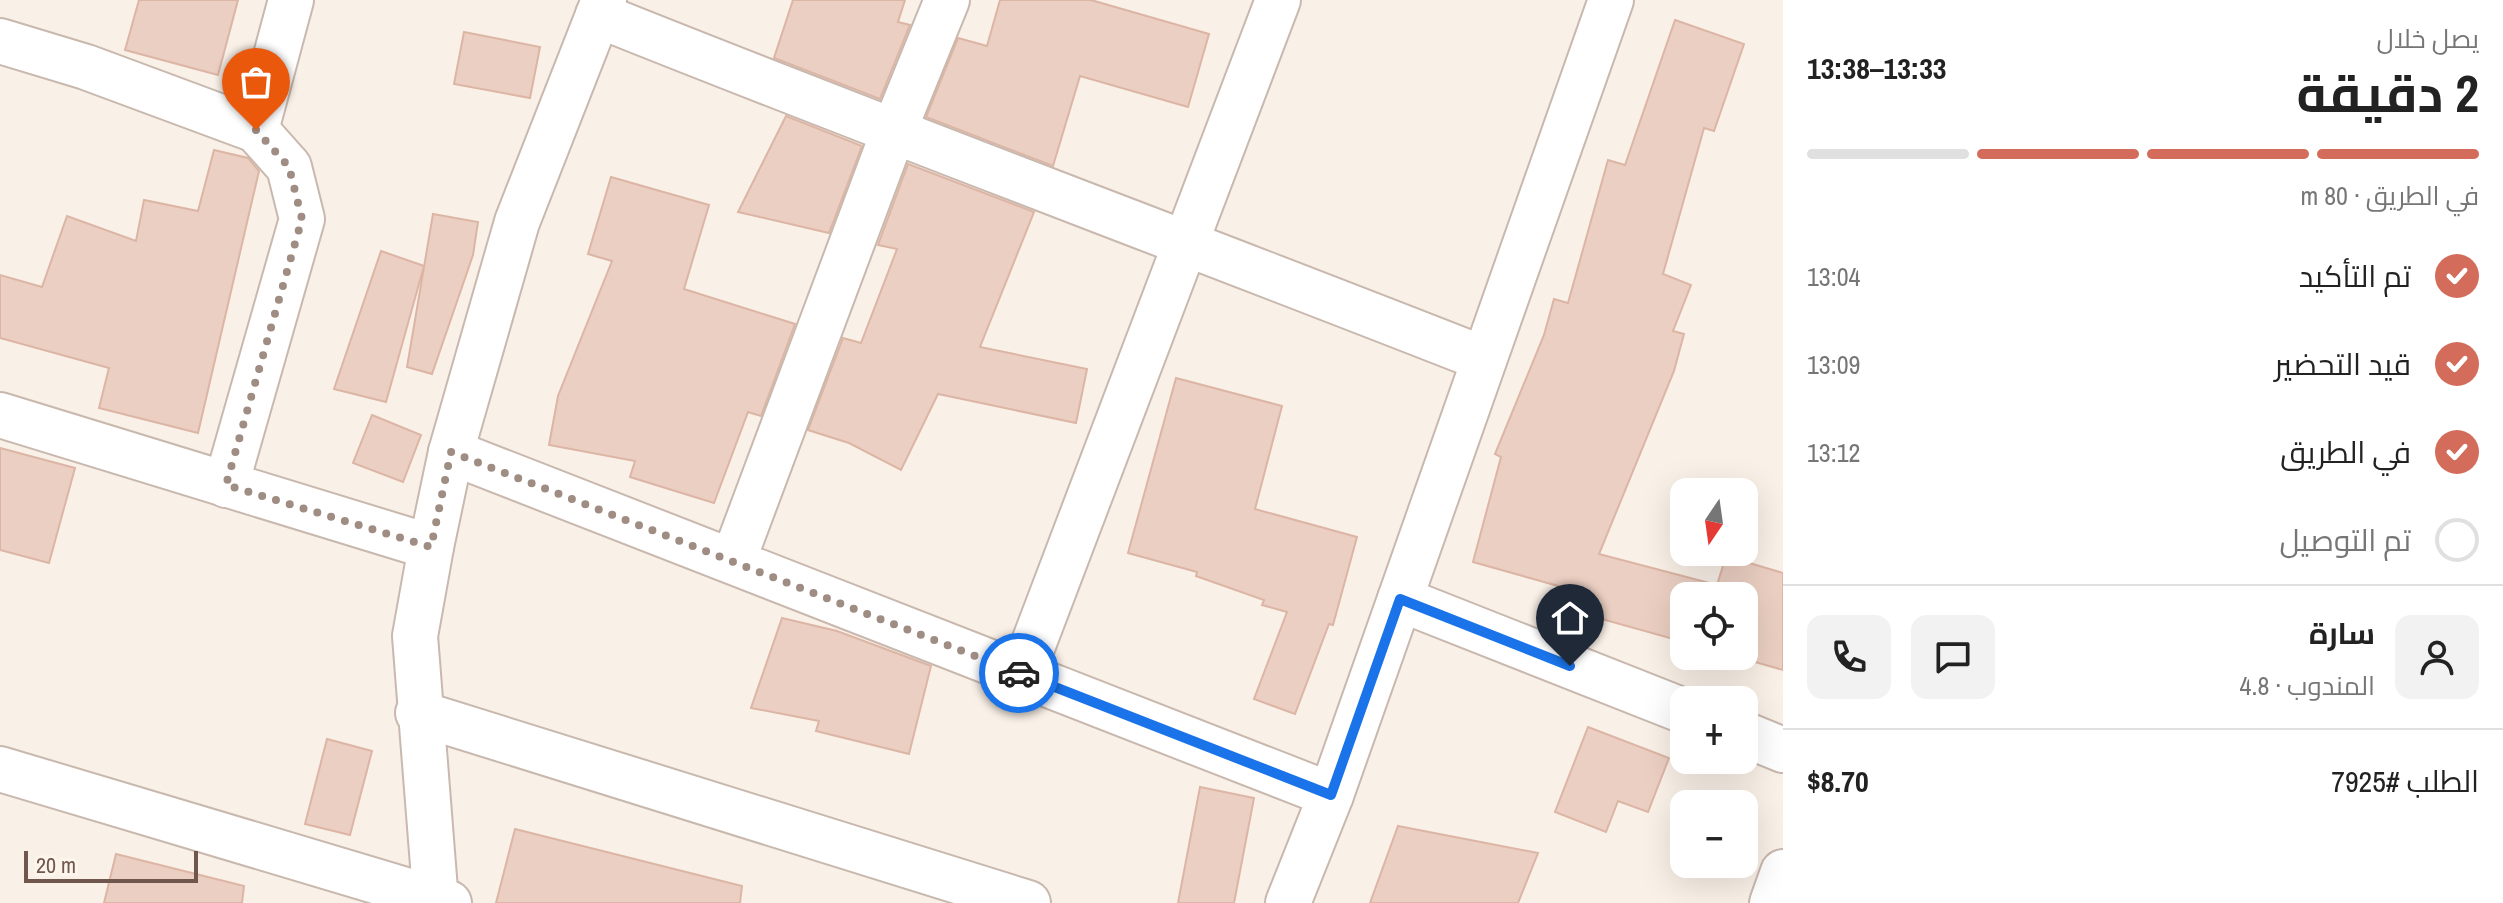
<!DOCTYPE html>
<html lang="ar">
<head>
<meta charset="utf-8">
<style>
	:root { --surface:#fff; --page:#f2f2f2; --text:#222; --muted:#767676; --line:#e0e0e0; --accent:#d46c5b }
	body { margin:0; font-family:"Archivo Narrow",Cairo,sans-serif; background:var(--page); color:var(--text); direction:rtl; height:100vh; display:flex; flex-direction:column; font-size:30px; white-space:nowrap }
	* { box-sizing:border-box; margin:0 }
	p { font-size:26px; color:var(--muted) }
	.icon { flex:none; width:44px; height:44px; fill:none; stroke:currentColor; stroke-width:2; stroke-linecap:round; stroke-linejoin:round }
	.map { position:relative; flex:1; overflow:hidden; direction:ltr }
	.side { display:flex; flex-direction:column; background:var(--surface); width:720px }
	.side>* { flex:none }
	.needle { width:52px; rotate:193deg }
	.controls { position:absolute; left:1670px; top:478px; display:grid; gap:16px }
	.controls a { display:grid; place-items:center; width:88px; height:88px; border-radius:16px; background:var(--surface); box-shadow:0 8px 32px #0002; font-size:40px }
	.scale { position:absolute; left:24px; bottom:20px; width:174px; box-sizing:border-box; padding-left:8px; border:4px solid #6f574e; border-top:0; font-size:22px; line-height:28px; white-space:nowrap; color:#6f574e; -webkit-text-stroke:6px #fdf5ec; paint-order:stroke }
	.pin { position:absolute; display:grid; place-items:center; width:68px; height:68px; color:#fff; margin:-82px -34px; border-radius:50% 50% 50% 0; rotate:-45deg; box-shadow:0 0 8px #0007 }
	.pin .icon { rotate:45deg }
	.courier { position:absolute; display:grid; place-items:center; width:80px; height:80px; margin:-40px; border:6px solid #1a73e8; border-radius:50%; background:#fff; color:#222; box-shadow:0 2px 10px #0007 }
	.overview em { font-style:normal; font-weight:700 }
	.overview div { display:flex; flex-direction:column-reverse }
	.overview { display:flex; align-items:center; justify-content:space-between; height:136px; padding:0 24px }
	h1 { font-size:52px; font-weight:700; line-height:60px }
	.bar { display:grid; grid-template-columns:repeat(4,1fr); gap:12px 8px; align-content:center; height:96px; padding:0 24px }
	.bar i { height:10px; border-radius:6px; background:var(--line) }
	.bar .selected { background:var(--accent) }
	.bar p { grid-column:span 4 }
	.line { display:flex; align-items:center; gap:20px; padding:0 24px; border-top:2px solid var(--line) }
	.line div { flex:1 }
	.round { display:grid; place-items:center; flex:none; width:84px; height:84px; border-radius:16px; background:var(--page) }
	ol { padding:0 24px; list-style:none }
	li { display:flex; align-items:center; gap:24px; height:88px }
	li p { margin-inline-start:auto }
	li .icon { padding:8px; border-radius:50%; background:var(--accent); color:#fff; stroke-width:4 }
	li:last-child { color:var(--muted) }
	li i { width:44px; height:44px; border:4px solid var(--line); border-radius:50% }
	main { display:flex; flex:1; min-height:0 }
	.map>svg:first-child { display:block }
	.building { fill:#ebcfc2; stroke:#dcb5a4; stroke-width:2 }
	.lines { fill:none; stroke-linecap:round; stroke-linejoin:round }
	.minor-casing { stroke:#c9b8ae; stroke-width:48 }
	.minor { stroke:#fff; stroke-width:44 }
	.done { stroke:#9f8d84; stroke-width:8; stroke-dasharray:0 14.4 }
	.route { stroke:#1a73e8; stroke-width:10 }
</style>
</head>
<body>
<main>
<section class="side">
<div class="overview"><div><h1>2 دقيقة</h1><p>يصل خلال</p></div><em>13:33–13:38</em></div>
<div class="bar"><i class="selected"></i><i class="selected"></i><i class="selected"></i><i></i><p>في الطريق · 80 m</p></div>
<ol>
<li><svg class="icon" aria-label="check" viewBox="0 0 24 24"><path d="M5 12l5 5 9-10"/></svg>تم التأكيد<p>13:04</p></li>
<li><svg class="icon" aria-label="check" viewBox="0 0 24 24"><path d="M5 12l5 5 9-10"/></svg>قيد التحضير<p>13:09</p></li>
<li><svg class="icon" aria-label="check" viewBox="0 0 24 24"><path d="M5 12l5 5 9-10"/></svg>في الطريق<p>13:12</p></li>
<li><i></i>تم التوصيل</li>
</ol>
<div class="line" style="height:144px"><a class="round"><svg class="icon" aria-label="person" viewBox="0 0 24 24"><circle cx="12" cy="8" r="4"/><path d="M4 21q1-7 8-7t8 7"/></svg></a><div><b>سارة</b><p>المندوب · 4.8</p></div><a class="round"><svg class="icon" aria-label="chat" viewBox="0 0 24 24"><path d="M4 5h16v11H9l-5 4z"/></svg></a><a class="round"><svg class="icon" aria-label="phone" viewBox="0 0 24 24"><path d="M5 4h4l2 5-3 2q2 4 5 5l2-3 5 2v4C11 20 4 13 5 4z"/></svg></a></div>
<div class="line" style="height:104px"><div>الطلب #7925</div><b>$8.70</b></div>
</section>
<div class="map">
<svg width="1783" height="903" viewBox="0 0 1783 903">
	<rect width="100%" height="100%" fill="#f9f0e7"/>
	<!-- building -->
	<g class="building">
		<path d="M 139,0 L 238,0 L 218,75 L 125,50 Z"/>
		<path d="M 793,0 L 905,0 L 898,22 L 910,25 L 880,99 L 774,58 Z"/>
		<path d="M 1000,0 L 1091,0 L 1209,34 L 1188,107 L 1080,76 L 1053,166 L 926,117 L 958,38 L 987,46 Z"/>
		<path d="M 1675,20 L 1744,44 L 1714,131 L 1704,128 L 1663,274 L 1691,285 L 1673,331 L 1684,334 L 1674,371 L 1599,554 L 1717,585 L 1726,556 L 1783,573 L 1783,670 L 1734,656 L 1744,656 L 1744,596 L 1684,596 L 1684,642 L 1566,609 L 1569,589 L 1473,562 L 1501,457 L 1495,454 L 1544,335 L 1554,299 L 1568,303 L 1608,160 L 1625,165 Z"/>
		<path d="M 464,32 L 540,47 L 530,98 L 454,84 Z"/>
		<path d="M 786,116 L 862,146 L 829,233 L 738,212 Z"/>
		<path d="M 214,150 L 248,158 L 259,171 L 198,433 L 99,408 L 109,368 L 0,338 L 0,275 L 42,287 L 67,216 L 136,241 L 144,200 L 198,211 Z"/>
		<path d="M 908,164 L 1034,212 L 980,347 L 1087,369 L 1076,423 L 938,394 L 901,470 L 849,443 L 808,430 L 843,338 L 861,343 L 897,249 L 878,245 Z"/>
		<path d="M 611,177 L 709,205 L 684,289 L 795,324 L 761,416 L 748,412 L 714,503 L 630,477 L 635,461 L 549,445 L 558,396 L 612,261 L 588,254 Z"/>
		<path d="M 433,214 L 478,222 L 473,255 L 432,374 L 407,367 Z"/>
		<path d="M 381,251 L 424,266 L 386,402 L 334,389 Z"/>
		<path d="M 1176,378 L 1282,406 L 1255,509 L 1357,537 L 1333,625 L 1329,624 L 1295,714 L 1254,699 L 1287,612 L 1262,605 L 1264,600 L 1196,576 L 1197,572 L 1128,553 Z"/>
		<path d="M 372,415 L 421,435 L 403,482 L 353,463 Z"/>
		<path d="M 0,448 L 75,468 L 49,563 L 0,550 Z"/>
		<path d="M 782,618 L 837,631 L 931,666 L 909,754 L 816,731 L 819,721 L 751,708 Z"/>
		<path d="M 1588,727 L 1669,758 L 1648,812 L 1618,801 L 1606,832 L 1555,812 Z"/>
		<path d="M 327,739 L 372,751 L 350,835 L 305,824 Z"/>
		<path d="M 1200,787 L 1254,798 L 1234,903 L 1178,903 Z"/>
		<path d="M 1398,826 L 1538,853 L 1518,903 L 1370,903 Z"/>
		<path d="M 515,829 L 742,886 L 740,903 L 496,903 Z"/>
		<path d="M 116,854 L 244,886 L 242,903 L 104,903 Z"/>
	</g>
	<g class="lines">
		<!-- minor casing -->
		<g class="minor-casing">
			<g id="minor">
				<path d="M 598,15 C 892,133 1189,243 1484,359"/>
				<path d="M 0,41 L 86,67 L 256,130 L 289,167 L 302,219 L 226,485"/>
				<path d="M 256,130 L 291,0"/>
				<path d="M 0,415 L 431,547"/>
				<path d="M 451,452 L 1331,795"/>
				<path d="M 733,561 L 893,133 L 947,0"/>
				<path d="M 1400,599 L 1684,711"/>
				<path d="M 1022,674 L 1278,0"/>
				<path d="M 418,713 L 1028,903"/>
				<path d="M 1744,734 L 1783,750"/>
				<path d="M 0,769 L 449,903"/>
				<path d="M 436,903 L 415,636 L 431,547 L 451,452 L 517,222 L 604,0"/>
				<path d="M 1288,903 L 1331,795 L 1611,0"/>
				<path d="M 1772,903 L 1783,872"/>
			</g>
		</g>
		<!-- minor -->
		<use href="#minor" class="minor"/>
	</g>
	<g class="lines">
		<!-- done -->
		<path class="done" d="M 256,130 L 289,167 L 302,219 L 226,485 L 431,547 L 451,452 L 1019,673"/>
		<!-- route -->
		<path class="route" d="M 1019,673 L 1331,795 L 1400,599 L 1570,666"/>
	</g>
</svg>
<div class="controls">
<a><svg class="needle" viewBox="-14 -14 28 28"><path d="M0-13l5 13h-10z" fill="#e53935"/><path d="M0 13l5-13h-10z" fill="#767676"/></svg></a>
<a><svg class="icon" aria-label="locate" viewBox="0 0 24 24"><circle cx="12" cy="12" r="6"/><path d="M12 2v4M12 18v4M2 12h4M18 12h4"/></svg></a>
<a>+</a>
<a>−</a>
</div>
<div class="scale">20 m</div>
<div class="pin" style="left:256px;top:130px;background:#ea580c"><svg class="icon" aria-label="bag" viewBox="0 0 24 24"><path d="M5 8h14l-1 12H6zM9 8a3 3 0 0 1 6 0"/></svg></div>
<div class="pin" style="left:1570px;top:666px;background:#1f2937"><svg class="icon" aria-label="home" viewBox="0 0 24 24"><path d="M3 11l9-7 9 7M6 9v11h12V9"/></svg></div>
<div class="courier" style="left:1019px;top:673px"><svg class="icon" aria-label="car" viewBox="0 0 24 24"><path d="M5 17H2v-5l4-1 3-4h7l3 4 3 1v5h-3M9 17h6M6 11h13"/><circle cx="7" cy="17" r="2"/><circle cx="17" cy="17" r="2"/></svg></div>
</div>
</main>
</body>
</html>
